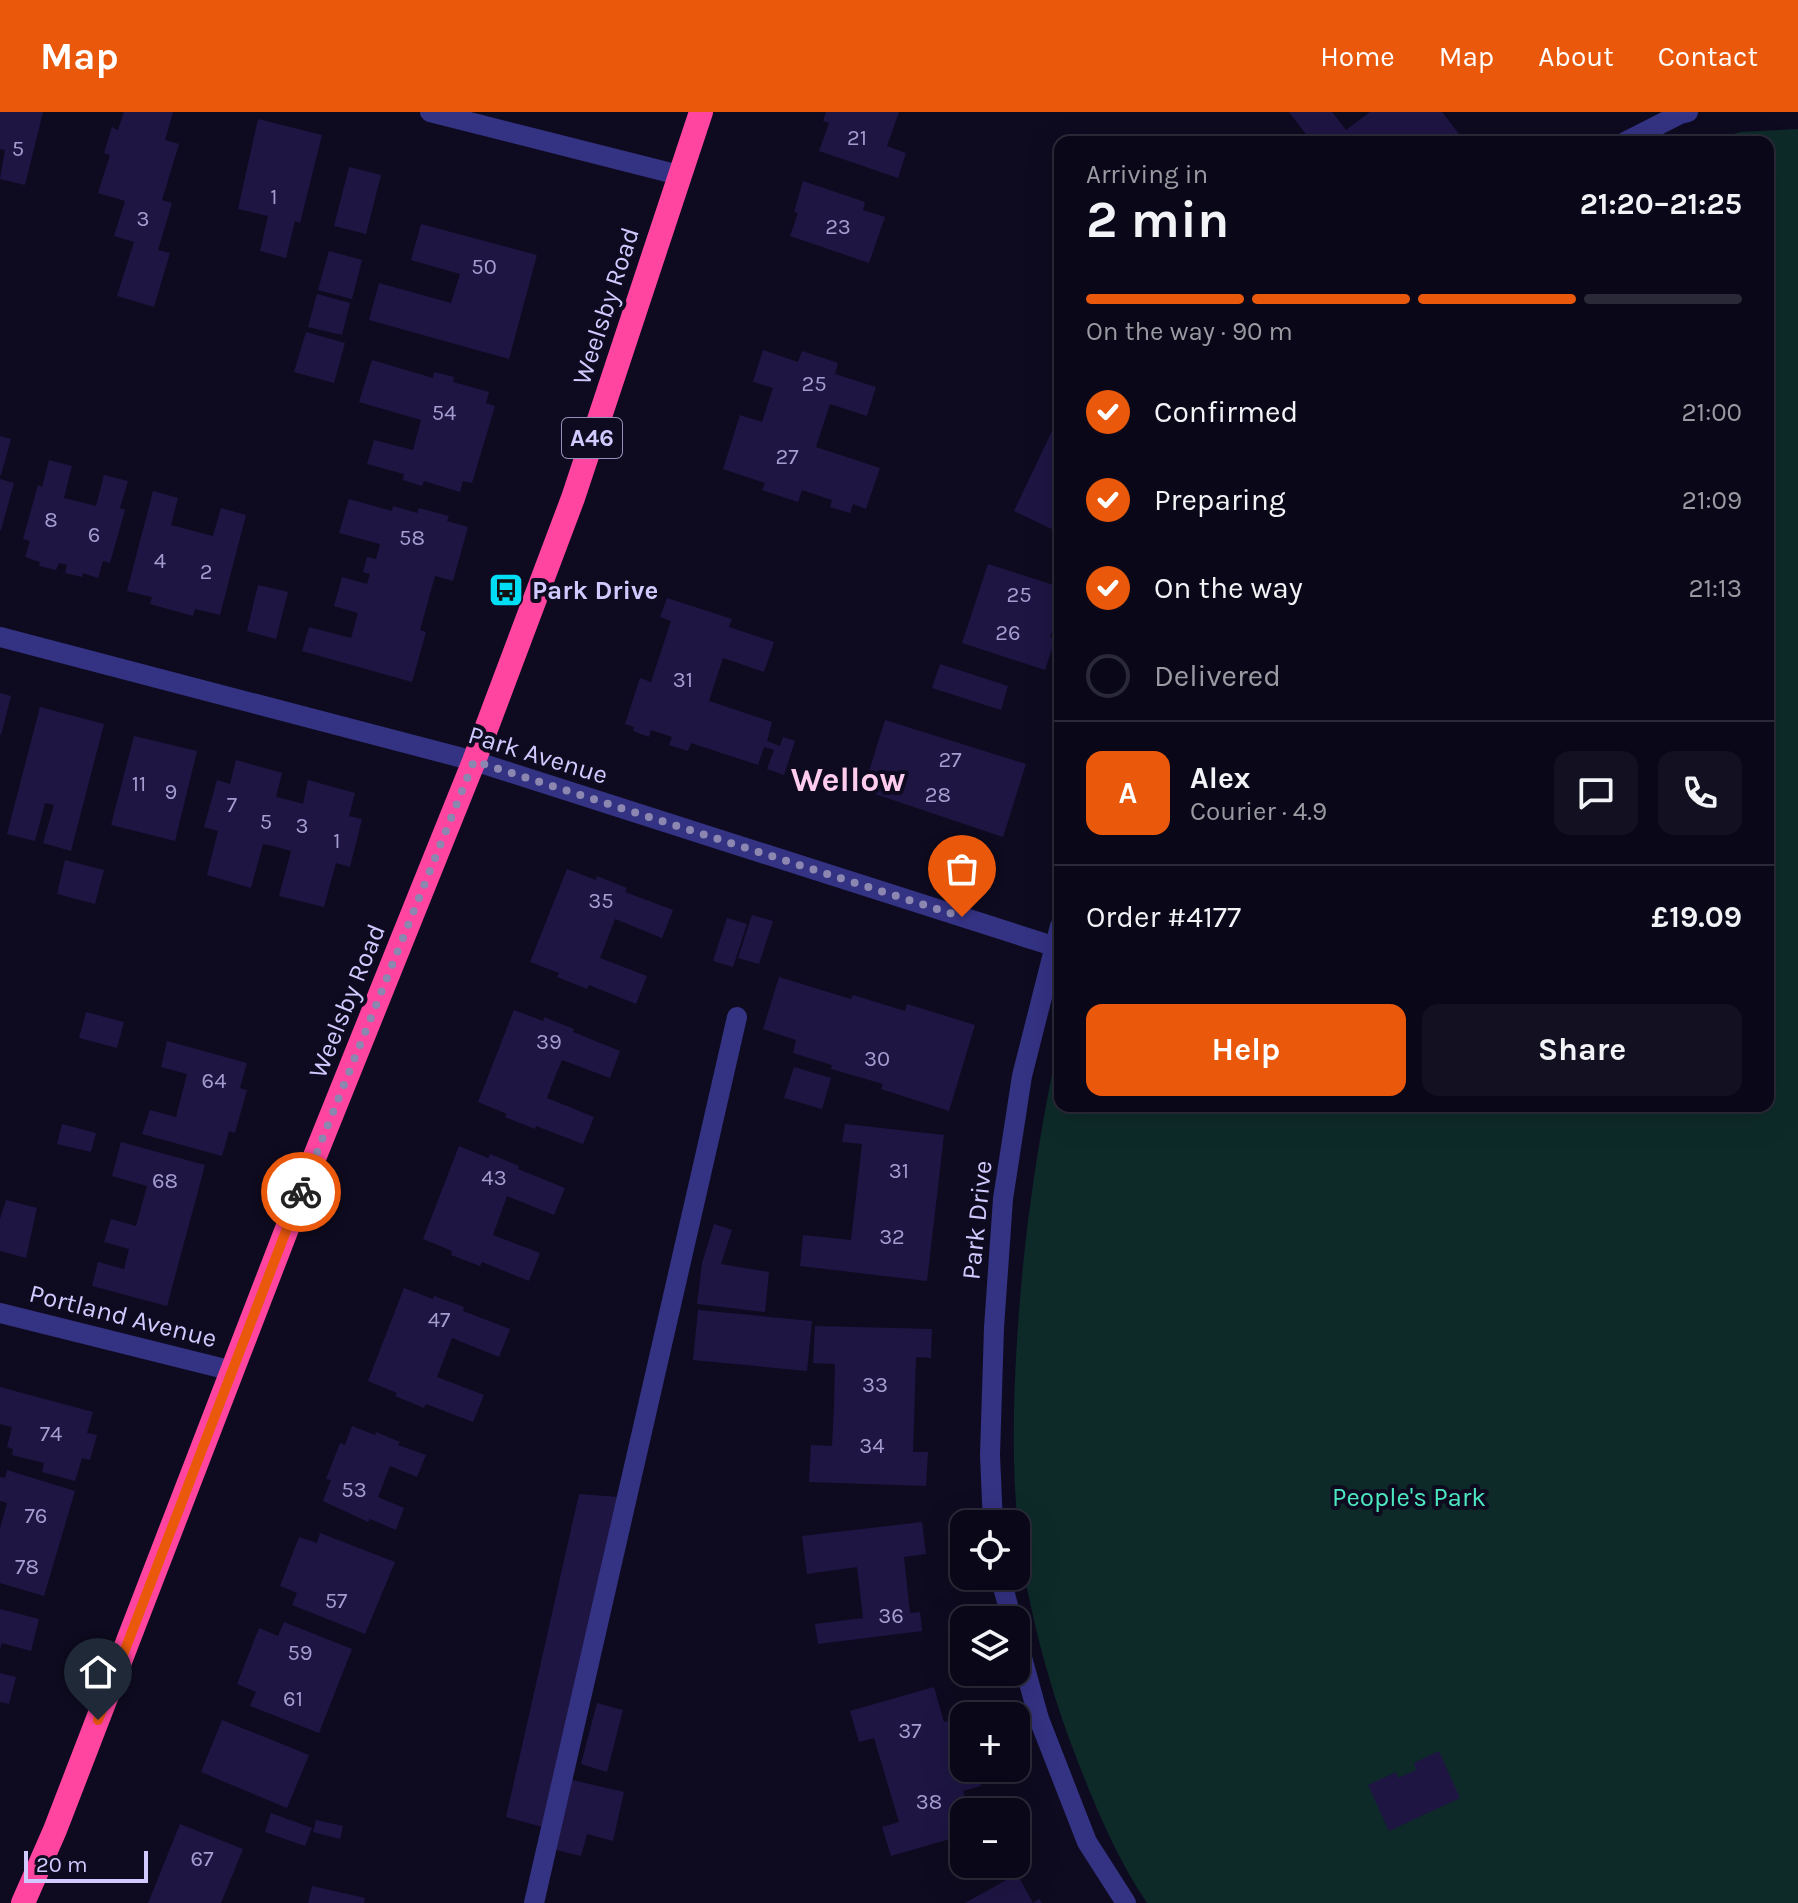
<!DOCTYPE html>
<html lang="en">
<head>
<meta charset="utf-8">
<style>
	:root { --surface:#0a0818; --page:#131121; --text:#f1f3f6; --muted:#999aa2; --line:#2a2937; --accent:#ea580c }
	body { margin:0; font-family:Karla,sans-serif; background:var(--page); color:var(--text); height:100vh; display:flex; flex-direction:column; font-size:30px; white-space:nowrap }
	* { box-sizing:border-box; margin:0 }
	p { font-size:26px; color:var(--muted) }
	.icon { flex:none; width:44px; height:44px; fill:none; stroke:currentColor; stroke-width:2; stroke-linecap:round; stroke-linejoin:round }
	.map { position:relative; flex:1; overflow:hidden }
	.details { position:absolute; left:1054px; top:24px; width:720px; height:976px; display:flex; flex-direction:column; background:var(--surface); border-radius:16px; box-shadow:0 8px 32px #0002,0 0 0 2px var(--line) }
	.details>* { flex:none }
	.buttons { position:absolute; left:950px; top:1398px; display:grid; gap:16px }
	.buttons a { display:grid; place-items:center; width:80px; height:80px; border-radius:16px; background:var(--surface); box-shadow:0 8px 32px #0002,0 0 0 2px var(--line); font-size:40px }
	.scale { position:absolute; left:24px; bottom:20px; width:124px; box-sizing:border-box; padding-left:8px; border:4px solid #d0caff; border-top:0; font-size:22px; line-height:28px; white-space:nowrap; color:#d0caff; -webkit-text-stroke:6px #0e0b20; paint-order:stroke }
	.pin { position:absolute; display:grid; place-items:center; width:68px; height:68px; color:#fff; margin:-82px -34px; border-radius:50% 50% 50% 0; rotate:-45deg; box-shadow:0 0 8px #0007 }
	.pin .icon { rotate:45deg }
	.courier { position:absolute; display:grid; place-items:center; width:80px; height:80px; margin:-40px; border:6px solid #ea580c; border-radius:50%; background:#fff; color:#222; box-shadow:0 2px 10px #0007 }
	.head em { font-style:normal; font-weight:700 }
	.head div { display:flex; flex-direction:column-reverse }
	.head { display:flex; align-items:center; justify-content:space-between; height:136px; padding:0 32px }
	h1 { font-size:52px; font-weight:700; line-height:60px }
	.bar { display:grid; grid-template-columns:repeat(4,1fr); gap:12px 8px; align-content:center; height:96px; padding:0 32px }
	.bar i { height:10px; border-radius:6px; background:var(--line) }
	.bar .on { background:var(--accent) }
	.bar p { grid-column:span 4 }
	.line { display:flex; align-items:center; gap:20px; padding:0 32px; border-top:2px solid var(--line) }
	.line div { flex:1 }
	.round { display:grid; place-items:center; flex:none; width:84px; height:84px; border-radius:16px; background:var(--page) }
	ol { padding:0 32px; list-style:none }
	li { display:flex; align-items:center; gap:24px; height:88px }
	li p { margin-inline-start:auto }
	li .icon { padding:8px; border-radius:50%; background:var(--accent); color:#fff; stroke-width:4 }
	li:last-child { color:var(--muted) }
	li i { width:44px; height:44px; border:4px solid var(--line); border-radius:50% }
	.cta { display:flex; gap:16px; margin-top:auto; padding:16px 32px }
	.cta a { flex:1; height:92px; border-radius:16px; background:var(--accent); color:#fff; font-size:32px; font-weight:700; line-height:92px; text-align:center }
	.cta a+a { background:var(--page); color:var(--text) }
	header { display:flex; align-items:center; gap:48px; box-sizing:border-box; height:112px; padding:0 40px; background:var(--accent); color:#fff }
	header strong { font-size:38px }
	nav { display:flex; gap:44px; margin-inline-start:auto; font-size:28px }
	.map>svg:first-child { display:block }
	.green { fill:#0d2a29 }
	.building { fill:#1e1543 }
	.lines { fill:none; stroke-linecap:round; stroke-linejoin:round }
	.minor { stroke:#343283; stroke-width:20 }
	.highway { stroke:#ff459f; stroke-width:24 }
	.done { stroke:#8c87b1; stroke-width:8; stroke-dasharray:0 14.4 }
	.route { stroke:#ea580c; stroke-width:10 }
	.labels { text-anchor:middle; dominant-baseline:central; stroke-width:8; stroke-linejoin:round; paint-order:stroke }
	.number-label { font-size:22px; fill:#a49dd0 }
	.shield { fill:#0e0b20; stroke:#9691bc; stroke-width:2 }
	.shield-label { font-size:24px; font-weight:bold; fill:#d0caff }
	.street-label { font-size:26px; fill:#d0caff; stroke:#0e0b20 }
	.poi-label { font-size:26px; font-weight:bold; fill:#d0caff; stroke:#0e0b20; text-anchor:start }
	.park-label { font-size:26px; fill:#4ce9c1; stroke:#0e0b20 }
	.district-label { font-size:34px; font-weight:bold; fill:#ffcced; stroke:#0e0b20 }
</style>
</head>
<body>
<header>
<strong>Map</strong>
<nav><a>Home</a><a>Map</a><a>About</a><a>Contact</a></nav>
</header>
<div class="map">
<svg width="1798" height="1791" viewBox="0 0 1798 1791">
	<rect width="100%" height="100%" fill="#0e0b20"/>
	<!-- green -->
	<path class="green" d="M 1798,17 L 1798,1791 L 1147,1791 C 1118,1748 1097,1699 1078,1650 C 1056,1594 1039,1536 1027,1476 C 1011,1396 1012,1311 1017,1229 C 1023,1126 1038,1025 1060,924 L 1060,994 L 1768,994 L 1768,30 L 1708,30 L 1740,20 Z"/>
	<!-- building -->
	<g class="building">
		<path d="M 0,0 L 43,0 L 25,73 L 0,67 L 5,38 L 0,37 Z"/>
		<path d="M 124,0 L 173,0 L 165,28 L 179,32 L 162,88 L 172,91 L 158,138 L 170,141 L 154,195 L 117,184 L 134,130 L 114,124 L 125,89 L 98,81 L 110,43 L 104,41 L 112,15 L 118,18 Z"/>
		<path d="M 826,0 L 899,0 L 887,34 L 906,41 L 898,66 L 819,39 L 829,11 L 823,9 Z"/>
		<path d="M 1289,0 L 1332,0 L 1346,18 L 1370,0 L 1442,0 L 1459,22 L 1449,30 L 1312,30 Z"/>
		<path d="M 258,7 L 322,23 L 300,111 L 295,109 L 286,146 L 260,139 L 268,104 L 238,97 Z"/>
		<path d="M 349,55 L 381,63 L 366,122 L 334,114 Z"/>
		<path d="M 803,69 L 865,90 L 863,98 L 885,105 L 869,151 L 790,124 L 798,101 L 794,100 Z"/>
		<path d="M 421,112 L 537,143 L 509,247 L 369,208 L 379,171 L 451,191 L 460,162 L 411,148 Z"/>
		<path d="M 329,139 L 362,148 L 352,187 L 318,178 Z"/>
		<path d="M 317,182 L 350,191 L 342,223 L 308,215 Z"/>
		<path d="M 306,220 L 345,231 L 334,271 L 294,260 Z"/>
		<path d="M 763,238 L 798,250 L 802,239 L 838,251 L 835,262 L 876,275 L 867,304 L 830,292 L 816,335 L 880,356 L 866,397 L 853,392 L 850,401 L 830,395 L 832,388 L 802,378 L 798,390 L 762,378 L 765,371 L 723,357 L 740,303 L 762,310 L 773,276 L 753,270 Z"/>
		<path d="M 372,248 L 433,266 L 434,260 L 454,265 L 453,270 L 489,280 L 486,291 L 495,294 L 472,371 L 463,369 L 460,380 L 424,369 L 422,374 L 403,368 L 404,362 L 367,352 L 374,328 L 413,338 L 421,308 L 359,290 Z"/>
		<path d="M 1053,317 L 1060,321 L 1060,421 L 1014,399 Z"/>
		<path d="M 0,324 L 11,327 L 1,363 L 0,363 Z"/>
		<path d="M 49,348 L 72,354 L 64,386 L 96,394 L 104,363 L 128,369 L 120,396 L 125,398 L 110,451 L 103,449 L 98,466 L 83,461 L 82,465 L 65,461 L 67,453 L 59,451 L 56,458 L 39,454 L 40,450 L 25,445 L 30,429 L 23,427 L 38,373 L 42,375 Z"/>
		<path d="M 0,367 L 14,371 L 1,418 L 0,418 Z"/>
		<path d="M 153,379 L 178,386 L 171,413 L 213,424 L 221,396 L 246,403 L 220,503 L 195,497 L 193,504 L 150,492 L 152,485 L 127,479 Z"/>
		<path d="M 349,387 L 392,399 L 393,394 L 417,401 L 419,396 L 449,404 L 447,409 L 468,415 L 453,469 L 435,464 L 420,518 L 426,520 L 412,570 L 302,539 L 309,515 L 351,526 L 358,501 L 334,494 L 342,465 L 367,472 L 370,462 L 363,460 L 367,445 L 376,447 L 380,432 L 339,421 Z"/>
		<path d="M 988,452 L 1060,475 L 1060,511 L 1055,510 L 1050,525 L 1055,527 L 1045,558 L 962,531 Z"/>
		<path d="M 258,473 L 288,480 L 276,527 L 247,519 Z"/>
		<path d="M 667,486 L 732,507 L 729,515 L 774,530 L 764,560 L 723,546 L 709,589 L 772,610 L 767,629 L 780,634 L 783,625 L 795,629 L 784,663 L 767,657 L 774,638 L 764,635 L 758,653 L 691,631 L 688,639 L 669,633 L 672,625 L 651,618 L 649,625 L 633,619 L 634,615 L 625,612 L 640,566 L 651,570 L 671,509 L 660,505 Z"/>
		<path d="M 940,552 L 1008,574 L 1001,598 L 932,576 Z"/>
		<path d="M 0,581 L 11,584 L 1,623 L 0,622 Z"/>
		<path d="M 40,595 L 104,612 L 71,739 L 43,731 L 54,693 L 45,691 L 35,729 L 7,722 Z"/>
		<path d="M 885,608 L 1026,652 L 1003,725 L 863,678 Z"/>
		<path d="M 134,624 L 197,639 L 175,729 L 111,713 Z"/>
		<path d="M 236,648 L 282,661 L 276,685 L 289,688 L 303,692 L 308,668 L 355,681 L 349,704 L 362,707 L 350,755 L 336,751 L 324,795 L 279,784 L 291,739 L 277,735 L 263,732 L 251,776 L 207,763 L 218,719 L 204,715 L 217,668 L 230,672 Z"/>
		<path d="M 65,748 L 104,758 L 95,792 L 57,782 Z"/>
		<path d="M 567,757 L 596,768 L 597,764 L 627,776 L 625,780 L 673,798 L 662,826 L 615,807 L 600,846 L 647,864 L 636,892 L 589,873 L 587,877 L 557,865 L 559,861 L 530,850 Z"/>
		<path d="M 752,803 L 773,809 L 759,852 L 738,846 Z"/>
		<path d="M 727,806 L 747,812 L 733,855 L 713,849 Z"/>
		<path d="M 779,865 L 851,887 L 853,883 L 905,899 L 907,892 L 975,913 L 949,999 L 881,977 L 883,972 L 831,957 L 832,953 L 793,941 L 796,928 L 763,917 Z"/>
		<path d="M 514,898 L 543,909 L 544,905 L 574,917 L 573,920 L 620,939 L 610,966 L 562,948 L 554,967 L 547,986 L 594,1005 L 583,1032 L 536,1014 L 535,1017 L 505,1005 L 507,1002 L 478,990 Z"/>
		<path d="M 86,900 L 124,910 L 117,936 L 79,926 Z"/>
		<path d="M 167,929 L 247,951 L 240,976 L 247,978 L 235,1021 L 229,1019 L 222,1044 L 142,1022 L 150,998 L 176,1005 L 187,962 L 161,955 Z"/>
		<path d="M 794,955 L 831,966 L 822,997 L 784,986 Z"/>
		<path d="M 62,1012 L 96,1021 L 91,1040 L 57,1032 Z"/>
		<path d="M 845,1012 L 944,1023 L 927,1169 L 800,1154 L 803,1123 L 851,1128 L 862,1032 L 842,1030 Z"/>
		<path d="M 121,1030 L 205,1053 L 167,1194 L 92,1174 L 98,1150 L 124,1157 L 129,1137 L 104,1130 L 111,1107 L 136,1114 L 147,1074 L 112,1064 Z"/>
		<path d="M 459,1034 L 488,1046 L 490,1042 L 519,1054 L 518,1057 L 565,1076 L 554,1103 L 507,1084 L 493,1123 L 540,1141 L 529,1169 L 482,1150 L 480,1154 L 451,1143 L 452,1139 L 423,1127 Z"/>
		<path d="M 6,1088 L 37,1096 L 26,1146 L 0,1139 L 0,1107 Z"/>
		<path d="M 714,1112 L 732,1118 L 721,1152 L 769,1160 L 765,1200 L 697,1192 L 702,1151 Z"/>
		<path d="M 404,1176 L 433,1187 L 434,1184 L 464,1195 L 463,1199 L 510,1217 L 499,1245 L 452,1226 L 437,1265 L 484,1283 L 473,1310 L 426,1292 L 424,1296 L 395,1284 L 397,1281 L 368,1269 Z"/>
		<path d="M 698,1198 L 812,1209 L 807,1259 L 693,1248 Z"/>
		<path d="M 815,1214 L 932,1217 L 931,1246 L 916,1245 L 913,1340 L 928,1340 L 926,1374 L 809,1370 L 811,1333 L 832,1334 L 834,1294 L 835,1252 L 813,1251 Z"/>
		<path d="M 0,1275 L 93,1300 L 87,1321 L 97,1323 L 90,1348 L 82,1346 L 75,1369 L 42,1360 L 44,1351 L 12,1343 L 13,1337 L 7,1335 L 12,1315 L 0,1312 Z"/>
		<path d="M 352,1314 L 375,1323 L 376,1320 L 400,1330 L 398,1333 L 426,1343 L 417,1365 L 390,1354 L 378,1385 L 404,1396 L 396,1418 L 370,1407 L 368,1410 L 323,1389 L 331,1368 L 326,1367 L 340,1331 L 345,1333 Z"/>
		<path d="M 7,1358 L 75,1379 L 44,1484 L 0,1471 L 0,1417 L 7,1391 L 0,1389 L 0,1365 L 5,1366 Z"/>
		<path d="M 579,1382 L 619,1385 L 546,1716 L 506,1705 Z"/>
		<path d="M 922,1410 L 926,1442 L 904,1445 L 910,1501 L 920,1500 L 922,1519 L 818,1532 L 815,1512 L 863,1506 L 857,1455 L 807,1462 L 802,1424 Z"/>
		<path d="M 320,1421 L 395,1450 L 365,1522 L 292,1493 L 297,1481 L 280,1474 L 299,1425 L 317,1431 Z"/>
		<path d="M 0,1497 L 39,1507 L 31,1539 L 2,1531 L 0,1537 Z"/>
		<path d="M 284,1510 L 352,1537 L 319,1621 L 250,1594 L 256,1580 L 237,1572 L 259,1516 L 278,1524 Z"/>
		<path d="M 0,1561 L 16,1565 L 9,1592 L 0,1590 Z"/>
		<path d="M 934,1575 L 944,1610 L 962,1605 L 964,1656 L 976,1656 L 981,1674 L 963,1679 L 969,1700 L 964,1700 L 964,1723 L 891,1744 L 882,1715 L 899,1710 L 874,1626 L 859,1630 L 850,1599 Z"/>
		<path d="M 597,1591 L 623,1598 L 607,1660 L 581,1652 Z"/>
		<path d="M 222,1608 L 309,1643 L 287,1696 L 201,1660 Z"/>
		<path d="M 1439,1639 L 1460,1686 L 1389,1719 L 1368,1673 L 1396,1660 L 1398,1666 L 1416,1658 L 1414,1651 Z"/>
		<path d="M 572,1668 L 624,1680 L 613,1729 L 587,1722 L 581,1744 L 556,1738 Z"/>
		<path d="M 271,1701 L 312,1716 L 305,1734 L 265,1720 Z"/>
		<path d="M 316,1708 L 343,1714 L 340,1727 L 313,1720 Z"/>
		<path d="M 180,1712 L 243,1737 L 221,1791 L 148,1791 Z"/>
		<path d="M 1017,1762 L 1033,1791 L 1039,1787 L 1042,1791 L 965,1791 Z"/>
		<path d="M 312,1774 L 365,1786 L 364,1791 L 308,1791 Z"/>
	</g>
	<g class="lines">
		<!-- minor -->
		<g class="minor">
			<path d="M 430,0 L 679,63"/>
			<path d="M 1625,30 L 1680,2 L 1688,0"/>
			<path d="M 0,525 L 474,649 L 1053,834"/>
			<path d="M 0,1201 L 233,1259"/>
			<path d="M 993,1412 L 990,1343 L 994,1216 L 1003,1087 L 1022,964 L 1060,814"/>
			<path d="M 1000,1464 L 1012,1508"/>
			<path d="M 1016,1524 L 1039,1607 L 1087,1730 L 1126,1791"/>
			<path d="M 534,1791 L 737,905"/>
		</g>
		<!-- highway -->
		<path class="highway" d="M 23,1791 L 55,1718 L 315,1044 L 474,649 L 573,386 L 701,0"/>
	</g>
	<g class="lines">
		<!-- done -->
		<path class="done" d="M 301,1080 L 474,649 L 962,805"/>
		<!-- route -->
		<path class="route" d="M 98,1608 L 301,1080"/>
	</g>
	<!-- icons -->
	<defs>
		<g id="bus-square" transform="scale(1.8)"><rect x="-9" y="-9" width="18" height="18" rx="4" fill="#00def5" stroke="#0e0b20"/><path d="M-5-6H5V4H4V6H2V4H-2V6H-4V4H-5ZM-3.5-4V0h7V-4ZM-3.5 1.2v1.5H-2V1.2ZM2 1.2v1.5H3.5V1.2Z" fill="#111"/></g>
	</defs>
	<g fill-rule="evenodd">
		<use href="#bus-square" x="506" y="478"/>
	</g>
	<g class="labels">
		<!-- number labels -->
		<g class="number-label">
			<text x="857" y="26">21</text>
			<text x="18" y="37">5</text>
			<text x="274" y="85">1</text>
			<text x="143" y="107">3</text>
			<text x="838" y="115">23</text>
			<text x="484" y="155">50</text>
			<text x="814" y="272">25</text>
			<text x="444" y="301">54</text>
			<text x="787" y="345">27</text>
			<text x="51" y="408">8</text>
			<text x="94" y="423">6</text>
			<text x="412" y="426">58</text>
			<text x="160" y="449">4</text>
			<text x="206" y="460">2</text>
			<text x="1019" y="483">25</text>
			<text x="1008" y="521">26</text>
			<text x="683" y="568">31</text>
			<text x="950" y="648">27</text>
			<text x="139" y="672">11</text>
			<text x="171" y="680">9</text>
			<text x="938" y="683">28</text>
			<text x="232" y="693">7</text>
			<text x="266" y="710">5</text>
			<text x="302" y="714">3</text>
			<text x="337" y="729">1</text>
			<text x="601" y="789">35</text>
			<text x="549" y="930">39</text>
			<text x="877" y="947">30</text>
			<text x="214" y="969">64</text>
			<text x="899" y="1059">31</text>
			<text x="494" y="1066">43</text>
			<text x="165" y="1069">68</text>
			<text x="892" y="1125">32</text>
			<text x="439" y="1208">47</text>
			<text x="875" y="1273">33</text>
			<text x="51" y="1322">74</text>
			<text x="872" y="1334">34</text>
			<text x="354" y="1378">53</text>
			<text x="36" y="1404">76</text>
			<text x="27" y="1455">78</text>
			<text x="336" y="1489">57</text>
			<text x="891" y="1504">36</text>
			<text x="300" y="1541">59</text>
			<text x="293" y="1587">61</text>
			<text x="910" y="1619">37</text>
			<text x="929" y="1690">38</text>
			<text x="202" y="1747">67</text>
		</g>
		<!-- shield labels -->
		<rect class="shield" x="562" y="306" width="60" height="40" rx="6"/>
		<g class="shield-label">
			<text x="592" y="326">A46</text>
		</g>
		<!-- street labels -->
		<g class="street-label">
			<text transform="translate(606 194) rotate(-72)">Weelsby Road</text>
			<text transform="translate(538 643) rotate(17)">Park Avenue</text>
			<text transform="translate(347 889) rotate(-68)">Weelsby Road</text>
			<text transform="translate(977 1108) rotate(-84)">Park Drive</text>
			<text transform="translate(123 1204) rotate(14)">Portland Avenue</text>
		</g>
		<!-- poi labels -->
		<g class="poi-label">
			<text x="532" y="478">Park Drive</text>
		</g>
		<!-- park labels -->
		<g class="park-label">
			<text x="1409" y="1385">People's Park</text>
		</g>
		<!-- district labels -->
		<g class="district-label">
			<text x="848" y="668">Wellow</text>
		</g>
	</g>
</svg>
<div class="buttons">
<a><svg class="icon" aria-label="locate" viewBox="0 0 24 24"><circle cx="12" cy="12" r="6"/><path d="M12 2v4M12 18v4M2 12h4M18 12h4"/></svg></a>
<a><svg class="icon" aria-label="layers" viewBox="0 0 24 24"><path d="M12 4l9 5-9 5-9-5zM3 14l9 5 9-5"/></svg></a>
<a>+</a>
<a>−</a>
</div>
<div class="scale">20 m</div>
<div class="pin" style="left:962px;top:805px;background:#ea580c"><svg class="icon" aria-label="bag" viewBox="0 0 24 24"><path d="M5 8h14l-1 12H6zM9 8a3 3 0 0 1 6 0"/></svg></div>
<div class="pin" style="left:98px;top:1608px;background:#1f2937"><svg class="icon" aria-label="home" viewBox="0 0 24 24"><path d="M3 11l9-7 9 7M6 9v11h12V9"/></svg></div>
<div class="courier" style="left:301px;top:1080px"><svg class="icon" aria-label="bike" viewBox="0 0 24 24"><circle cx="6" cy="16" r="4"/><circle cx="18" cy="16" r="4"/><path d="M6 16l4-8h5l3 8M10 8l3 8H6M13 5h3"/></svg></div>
<section class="details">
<div class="head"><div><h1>2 min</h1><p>Arriving in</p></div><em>21:20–21:25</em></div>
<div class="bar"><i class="on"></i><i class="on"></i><i class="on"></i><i></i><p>On the way · 90 m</p></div>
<ol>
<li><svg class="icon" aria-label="check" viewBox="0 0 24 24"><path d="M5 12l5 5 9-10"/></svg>Confirmed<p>21:00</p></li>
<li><svg class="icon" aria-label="check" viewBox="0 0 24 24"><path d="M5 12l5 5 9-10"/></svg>Preparing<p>21:09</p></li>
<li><svg class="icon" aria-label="check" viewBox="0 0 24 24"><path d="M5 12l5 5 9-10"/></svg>On the way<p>21:13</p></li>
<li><i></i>Delivered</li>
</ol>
<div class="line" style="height:144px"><b class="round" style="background:var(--accent);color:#fff">A</b><div><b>Alex</b><p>Courier · 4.9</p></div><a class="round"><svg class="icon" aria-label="chat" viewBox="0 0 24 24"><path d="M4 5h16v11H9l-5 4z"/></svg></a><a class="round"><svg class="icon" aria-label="phone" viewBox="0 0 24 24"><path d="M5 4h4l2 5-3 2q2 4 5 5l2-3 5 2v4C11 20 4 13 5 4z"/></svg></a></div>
<div class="line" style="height:104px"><div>Order #4177</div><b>£19.09</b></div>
<div class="cta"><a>Help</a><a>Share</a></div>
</section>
</div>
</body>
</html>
